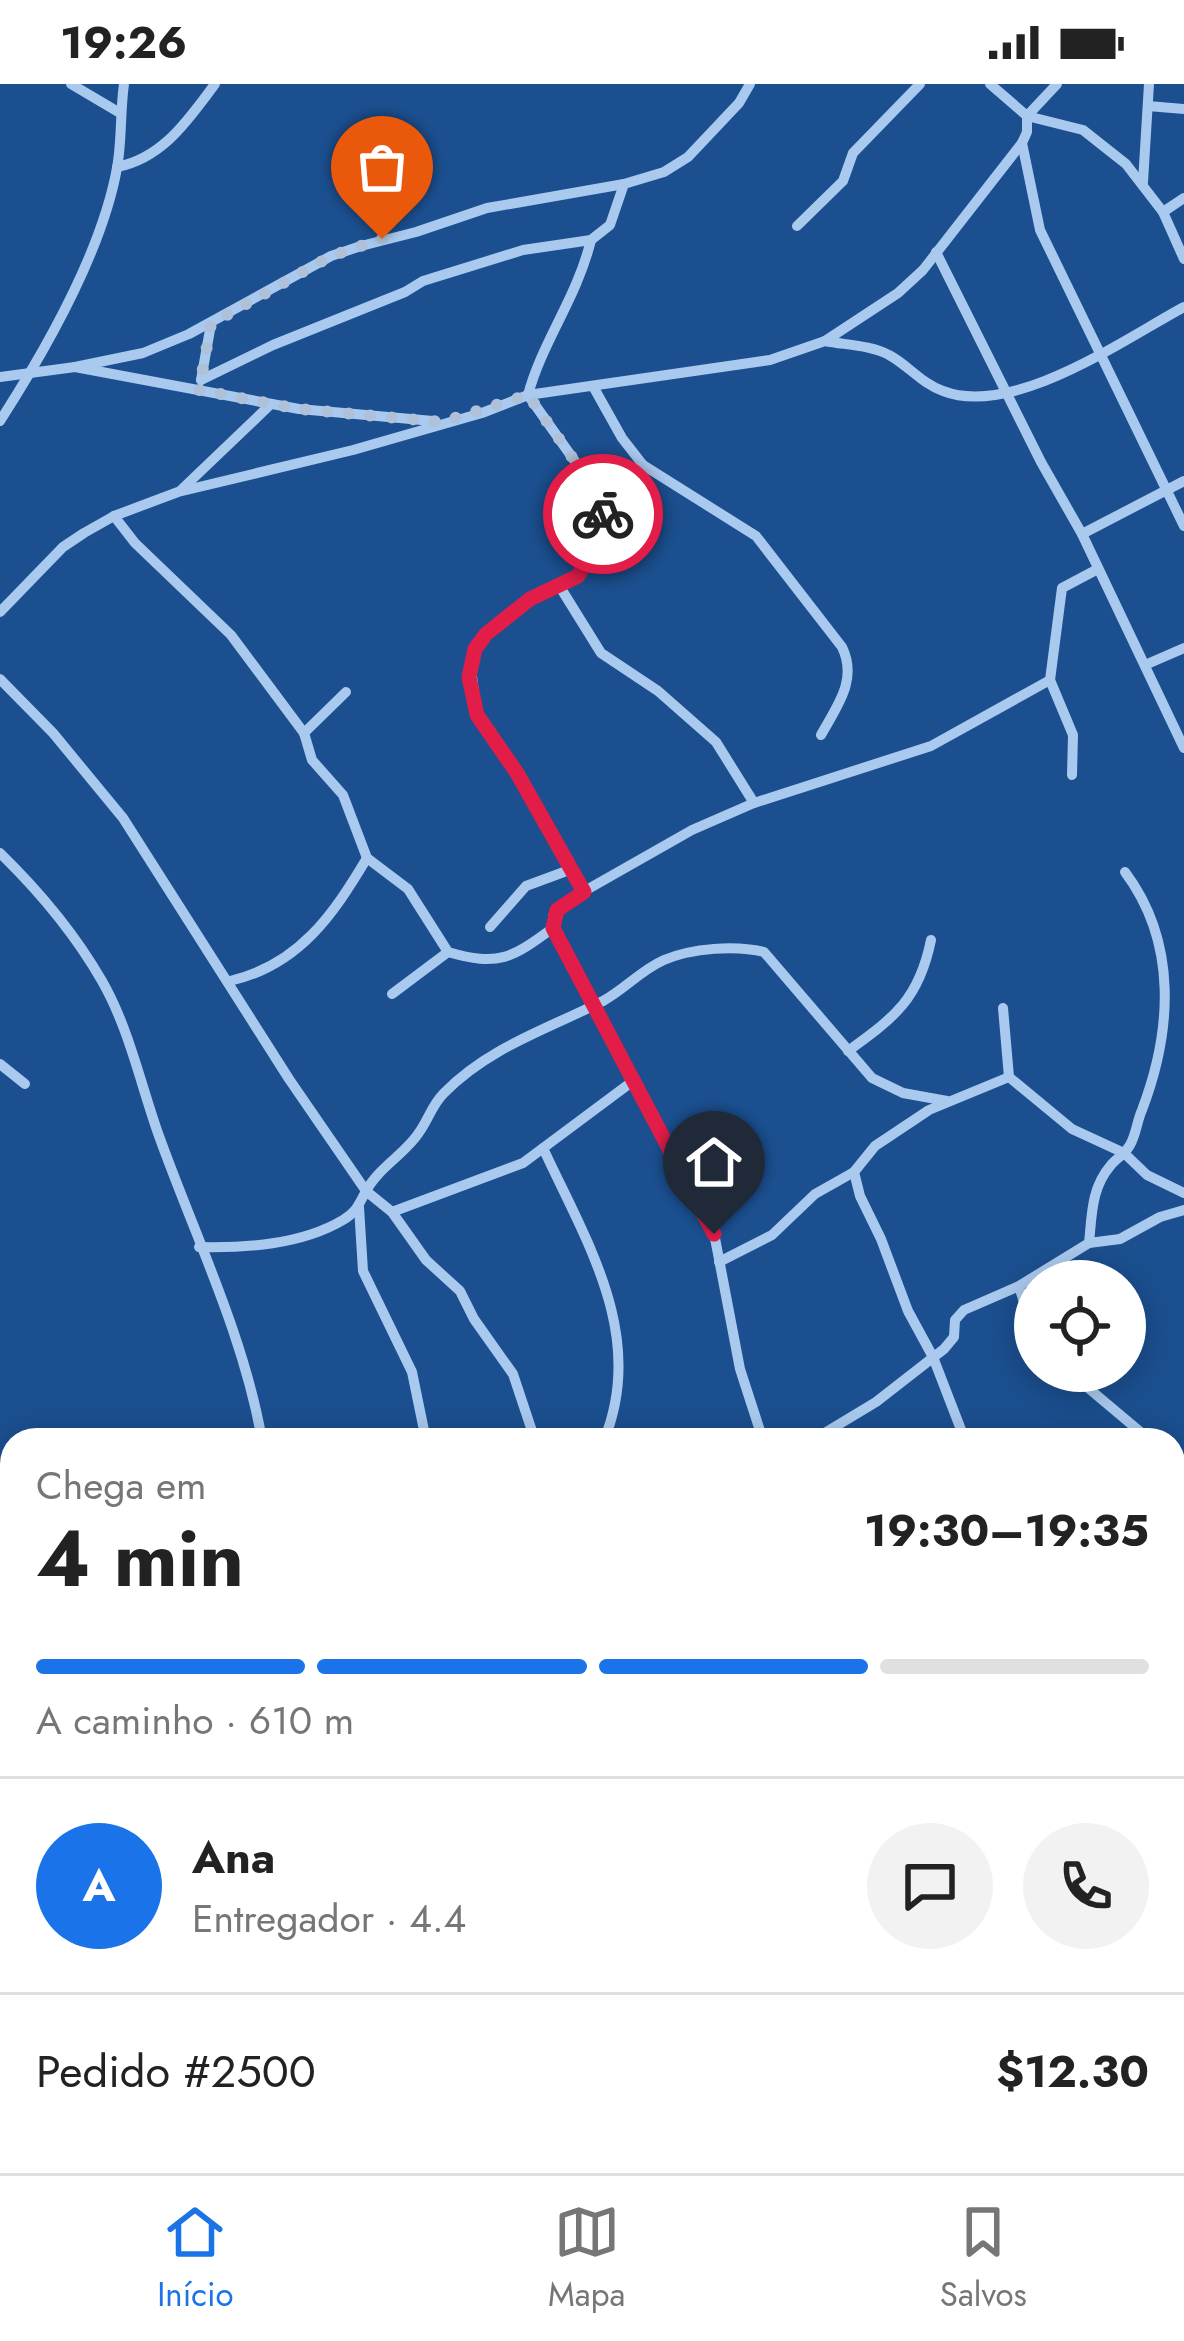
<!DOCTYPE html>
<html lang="pt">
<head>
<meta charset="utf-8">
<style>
	:root { --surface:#fff; --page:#f2f2f2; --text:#222; --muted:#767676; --line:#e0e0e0; --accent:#1a73e8 }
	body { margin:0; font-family:Jost,sans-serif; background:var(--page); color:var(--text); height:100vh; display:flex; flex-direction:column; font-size:45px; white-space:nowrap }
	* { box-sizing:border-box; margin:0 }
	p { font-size:39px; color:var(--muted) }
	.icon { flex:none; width:66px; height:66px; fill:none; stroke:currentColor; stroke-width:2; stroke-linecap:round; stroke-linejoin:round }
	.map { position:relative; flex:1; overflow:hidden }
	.details { position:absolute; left:0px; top:1344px; width:1185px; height:747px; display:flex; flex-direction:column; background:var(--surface); border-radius:36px 36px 0 0; box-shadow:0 6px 30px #0003 }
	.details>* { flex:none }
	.fabs { position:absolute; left:1014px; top:1176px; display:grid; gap:24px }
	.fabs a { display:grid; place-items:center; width:132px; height:132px; border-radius:50%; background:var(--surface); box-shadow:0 6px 30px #0003; font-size:60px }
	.pin { position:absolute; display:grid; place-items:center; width:102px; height:102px; color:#fff; margin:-123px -51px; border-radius:50% 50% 50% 0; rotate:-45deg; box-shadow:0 0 12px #0007 }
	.pin .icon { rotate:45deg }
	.courier { position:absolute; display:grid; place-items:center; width:120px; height:120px; margin:-60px; border:9px solid #e11d48; border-radius:50%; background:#fff; color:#222; box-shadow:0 3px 15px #0007 }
	.overview em { font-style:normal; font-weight:700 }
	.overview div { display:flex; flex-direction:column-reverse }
	.overview { display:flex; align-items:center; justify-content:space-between; height:204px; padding:0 36px }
	h1 { font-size:78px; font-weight:700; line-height:90px }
	.bar { display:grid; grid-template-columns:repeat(4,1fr); gap:18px 12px; align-content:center; height:144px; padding:0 36px }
	.bar i { height:15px; border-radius:9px; background:var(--line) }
	.bar .selected { background:var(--accent) }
	.bar p { grid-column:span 4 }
	.line { display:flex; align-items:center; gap:30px; padding:0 36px; border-top:3px solid var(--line) }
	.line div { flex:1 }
	.round { display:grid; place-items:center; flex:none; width:126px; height:126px; border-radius:63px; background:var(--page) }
	.status { display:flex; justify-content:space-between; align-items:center; height:84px; padding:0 60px; background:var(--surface); direction:ltr }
	.status svg { height:33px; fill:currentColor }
	.menu { display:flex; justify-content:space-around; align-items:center; height:168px; border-top:3px solid var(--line); background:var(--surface); font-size:33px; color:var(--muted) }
	.menu a { display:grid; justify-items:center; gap:6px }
	.menu .selected { color:var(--accent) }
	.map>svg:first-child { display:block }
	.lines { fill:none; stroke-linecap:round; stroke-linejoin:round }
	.stream { stroke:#9cc4f0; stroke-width:3 }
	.street { stroke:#a9c9ee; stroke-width:10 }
	.done { stroke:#afc1d8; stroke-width:12; stroke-dasharray:0 21.6 }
	.route { stroke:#e11d48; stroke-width:15 }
</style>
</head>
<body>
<div class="status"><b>19:26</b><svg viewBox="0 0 49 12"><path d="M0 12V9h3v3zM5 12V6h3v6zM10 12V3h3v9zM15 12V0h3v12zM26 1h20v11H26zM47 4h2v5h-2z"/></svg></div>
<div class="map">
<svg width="1184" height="2089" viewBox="0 0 1184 2089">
	<rect width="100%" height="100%" fill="#1b4f8f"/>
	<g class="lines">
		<!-- stream -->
		<g class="stream">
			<path d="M 1173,1468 L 1184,1468"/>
			<path d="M 316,2089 L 330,2079"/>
		</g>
		<!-- street -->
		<g class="street">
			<path d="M 71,0 L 120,29"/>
			<path d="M 990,0 L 1027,32 L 1083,46 L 1126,80 L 1163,128 L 1184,175"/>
			<path d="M 1148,22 L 1184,25"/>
			<path d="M 1022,59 L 1040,146 L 1184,442"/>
			<path d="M 117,83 C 163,74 188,36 215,0"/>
			<path d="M 1143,98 L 1149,0"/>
			<path d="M 1163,128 L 1184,114"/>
			<path d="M 797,142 L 843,97 L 853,69 L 920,0"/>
			<path d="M 591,156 C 577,214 542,258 528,311 L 584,390 L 605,433"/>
			<path d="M 936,168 L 1041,378 L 1082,450 L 1184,664"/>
			<path d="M 825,257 C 845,261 871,261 889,271 C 908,281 922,300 943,307 C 1013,334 1123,256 1184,223"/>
			<path d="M 75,283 L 143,269 L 189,250 L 331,172 L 361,162 L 416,148 L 487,124 L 624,100 L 664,88 L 688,73 L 739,19 L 750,0"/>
			<path d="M 0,293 L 75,283 L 299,325 L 433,337"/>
			<path d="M 201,296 L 273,261 L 405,208 L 423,197 L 523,166 L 591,156 L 610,141 L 624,100"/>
			<path d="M 201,296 L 211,240"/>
			<path d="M 0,337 C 45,267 102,167 117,84 C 122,57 120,28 124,0"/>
			<path d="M 643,381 L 756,452 L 842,563 C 858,596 837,622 821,651"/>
			<path d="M 181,406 L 271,320"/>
			<path d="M 114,432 L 135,459 L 231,551 L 304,649"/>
			<path d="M 1082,450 L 1184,397"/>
			<path d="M 560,503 L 601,569 L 658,607 L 716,658 L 754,719"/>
			<path d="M 0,528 L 63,463 L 84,449 L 114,432 L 178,408 L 353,366 L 482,329 L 528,311 L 770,276 L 825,257 L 898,209 L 923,186 L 1022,59 L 1027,48 L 1027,32 L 1057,0"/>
			<path d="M 1145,581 L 1184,564"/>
			<path d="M 0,595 L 53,649 L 123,734 L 289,995 L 366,1107 L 392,1128 L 426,1176 L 460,1207 L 474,1235 L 513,1290 L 535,1356"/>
			<path d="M 1050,596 L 1073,651 L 1072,691"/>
			<path d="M 346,608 L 304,649 L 312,676 L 343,711 L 367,774 L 408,805 L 448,868 C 499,883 512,874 553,844 L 553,832 L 567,817 L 692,746 L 754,719 L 931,662 L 1050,596 L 1062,504 L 1096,486"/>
			<path d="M 0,769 C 39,807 75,850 102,897 C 129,944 141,1002 159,1052 C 195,1152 244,1252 262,1356"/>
			<path d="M 584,808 L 516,689 L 477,631 L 470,577 L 486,550 L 515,525 L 578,492 L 592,468 L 618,403 L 643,381 L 622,354 L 594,304"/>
			<path d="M 490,843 L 526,802 L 572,785"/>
			<path d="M 553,844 L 714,1149 L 740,1285 L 763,1356"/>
			<path d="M 230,897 C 299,881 333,831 367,774"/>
			<path d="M 392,910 L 448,868"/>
			<path d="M 1003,924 L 1009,993"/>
			<path d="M 848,967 C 895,933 919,915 931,856"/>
			<path d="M 0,980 L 25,1000"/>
			<path d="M 543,1064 C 586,1157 647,1252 604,1356"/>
			<path d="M 359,1123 L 363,1187 L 412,1288 L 426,1356"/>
			<path d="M 392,1128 L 523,1079 L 633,997"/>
			<path d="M 1089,1159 C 1092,1131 1091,1104 1111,1081 C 1117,1074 1125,1070 1130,1061 C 1136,1051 1137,1037 1142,1026 C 1172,947 1178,859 1125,788"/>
			<path d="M 199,1163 C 245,1164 301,1161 343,1136 C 356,1128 358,1122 365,1109 C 378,1083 406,1070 420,1047 C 429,1034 432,1021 444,1009 C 489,963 548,945 603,917 C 625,905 641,886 664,876 C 692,864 736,861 764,868 L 872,994 L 903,1009 L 947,1017"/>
			<path d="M 719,1178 L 772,1151 L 815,1110 L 854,1088"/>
			<path d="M 1019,1202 L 1035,1255"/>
			<path d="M 1068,1287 L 1150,1356"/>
			<path d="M 813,1356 L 876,1318 L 944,1265 L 954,1253 L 955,1236 L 964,1226 L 1019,1202 L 1089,1159 L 1120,1155 L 1160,1133 L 1184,1126"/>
			<path d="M 965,1356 L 933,1273 L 908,1227 L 881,1155 L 860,1112 L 854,1088 L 875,1062 L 929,1026 L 1009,993 L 1072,1045 L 1124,1069 L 1147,1091 L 1184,1109"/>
			<path d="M 1173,1372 L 1184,1376"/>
			<path d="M 1173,1436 L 1184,1430"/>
			<path d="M 1173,1553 L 1184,1551"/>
			<path d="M 0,1562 L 12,1558"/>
			<path d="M 0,1780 L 12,1735"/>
			<path d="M 0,1806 L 7,1833 L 0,1925"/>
			<path d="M 1173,1824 L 1184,1854"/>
			<path d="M 0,1956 L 12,1948"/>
			<path d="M 1173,1987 L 1184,1980"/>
			<path d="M 1173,2000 L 1184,2010"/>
			<path d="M 1173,2069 L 1184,2087"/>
			<path d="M 486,2079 L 488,2089"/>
			<path d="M 744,2079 L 745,2089"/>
			<path d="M 923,2079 L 928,2089"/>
			<path d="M 1135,2079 L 1140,2089"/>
			<path d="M 588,2089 L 619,2079"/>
			<path d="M 1086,2089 L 1092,2079"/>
		</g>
	</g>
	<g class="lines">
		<!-- done -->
		<path class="done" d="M 382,155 L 331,172 L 211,240 L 199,306 L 299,325 L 442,338 L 528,311 L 584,390 L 603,430"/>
		<!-- route -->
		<path class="route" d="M 603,430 L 592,468 L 578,492 L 530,515 L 486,550 L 475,565 L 469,593 L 477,631 L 517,689 L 584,808 L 557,826 L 553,844 L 714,1150"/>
	</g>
</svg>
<div class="fabs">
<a><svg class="icon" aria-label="locate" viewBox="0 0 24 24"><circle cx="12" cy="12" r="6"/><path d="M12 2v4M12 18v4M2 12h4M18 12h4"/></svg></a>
</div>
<div class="pin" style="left:382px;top:155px;background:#ea580c"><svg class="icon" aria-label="bag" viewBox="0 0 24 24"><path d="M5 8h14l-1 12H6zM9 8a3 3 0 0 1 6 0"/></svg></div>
<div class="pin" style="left:714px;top:1150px;background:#1f2937"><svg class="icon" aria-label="home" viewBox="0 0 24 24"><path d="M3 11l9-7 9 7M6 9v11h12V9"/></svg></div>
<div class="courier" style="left:603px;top:430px"><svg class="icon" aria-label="bike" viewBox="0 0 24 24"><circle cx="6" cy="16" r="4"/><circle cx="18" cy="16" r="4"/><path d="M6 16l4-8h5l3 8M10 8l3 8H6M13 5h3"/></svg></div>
<section class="details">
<div class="overview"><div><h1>4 min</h1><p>Chega em</p></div><em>19:30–19:35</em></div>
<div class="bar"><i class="selected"></i><i class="selected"></i><i class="selected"></i><i></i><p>A caminho · 610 m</p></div>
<div class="line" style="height:216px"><b class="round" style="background:var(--accent);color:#fff">A</b><div><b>Ana</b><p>Entregador · 4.4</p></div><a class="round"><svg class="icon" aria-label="chat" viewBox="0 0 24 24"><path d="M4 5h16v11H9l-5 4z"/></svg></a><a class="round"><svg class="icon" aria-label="phone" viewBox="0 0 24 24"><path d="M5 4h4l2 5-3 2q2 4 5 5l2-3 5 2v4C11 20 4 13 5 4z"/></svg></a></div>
<div class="line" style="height:156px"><div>Pedido #2500</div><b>$12.30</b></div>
</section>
</div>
<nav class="menu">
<a class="selected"><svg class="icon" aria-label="home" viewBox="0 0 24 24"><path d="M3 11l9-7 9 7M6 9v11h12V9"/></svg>Início</a>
<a><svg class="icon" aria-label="map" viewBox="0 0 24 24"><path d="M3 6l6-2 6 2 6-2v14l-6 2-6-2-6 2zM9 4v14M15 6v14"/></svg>Mapa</a>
<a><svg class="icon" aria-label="saved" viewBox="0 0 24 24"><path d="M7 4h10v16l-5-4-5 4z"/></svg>Salvos</a>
</nav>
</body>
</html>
